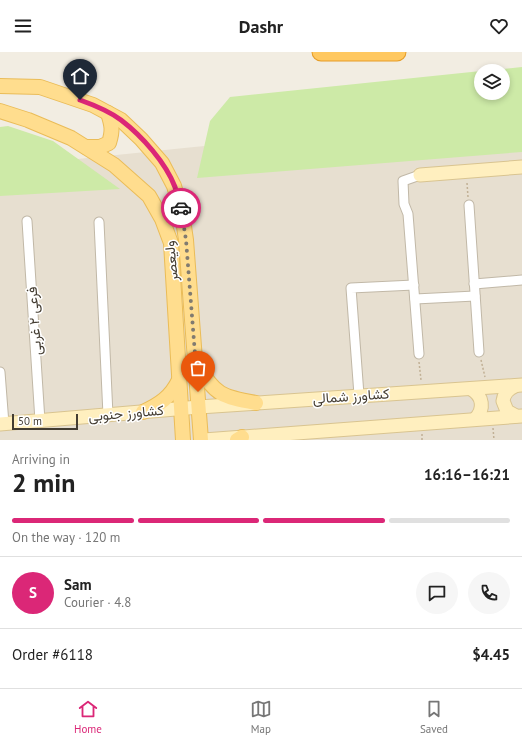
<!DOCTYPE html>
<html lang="en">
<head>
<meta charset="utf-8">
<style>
	:root { --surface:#fff; --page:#f6f6f6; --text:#222; --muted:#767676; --line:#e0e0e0; --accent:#db2777 }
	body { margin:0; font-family:"PT Sans",Vazirmatn,sans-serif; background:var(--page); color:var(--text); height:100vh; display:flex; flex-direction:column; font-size:15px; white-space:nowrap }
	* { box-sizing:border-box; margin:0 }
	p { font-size:13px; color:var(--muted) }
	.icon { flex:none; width:22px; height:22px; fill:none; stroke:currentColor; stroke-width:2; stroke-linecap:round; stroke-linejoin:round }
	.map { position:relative; height:388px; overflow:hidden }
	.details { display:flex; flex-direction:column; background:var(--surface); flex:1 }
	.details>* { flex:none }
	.tools { position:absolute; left:474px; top:12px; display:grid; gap:8px }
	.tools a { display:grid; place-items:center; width:36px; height:36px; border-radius:50%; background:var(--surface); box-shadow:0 2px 6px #0003; font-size:20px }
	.scale { position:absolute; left:12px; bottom:10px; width:66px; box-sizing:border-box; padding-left:4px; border:2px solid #443d32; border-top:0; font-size:11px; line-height:14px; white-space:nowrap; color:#443d32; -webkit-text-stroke:3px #fff; paint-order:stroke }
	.pin { position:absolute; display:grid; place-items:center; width:34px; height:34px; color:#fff; margin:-41px -17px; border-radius:50% 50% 50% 0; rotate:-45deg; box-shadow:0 0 4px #0007 }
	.pin .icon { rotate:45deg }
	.courier { position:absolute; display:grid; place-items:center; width:40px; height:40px; margin:-20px; border:3px solid #db2777; border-radius:50%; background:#fff; color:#222; box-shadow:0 1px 5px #0007 }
	.head em { font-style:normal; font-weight:600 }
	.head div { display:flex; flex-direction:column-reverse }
	.head { display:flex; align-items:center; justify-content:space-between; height:68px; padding:0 12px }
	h1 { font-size:26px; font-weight:600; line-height:30px }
	.bar { display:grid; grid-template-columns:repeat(4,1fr); gap:6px 4px; align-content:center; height:48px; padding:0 12px }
	.bar i { height:5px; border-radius:3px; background:var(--line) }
	.bar .selected { background:var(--accent) }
	.bar p { grid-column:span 4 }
	.line { display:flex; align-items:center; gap:10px; padding:0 12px; border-top:1px solid var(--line) }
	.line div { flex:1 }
	.round { display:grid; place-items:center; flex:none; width:42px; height:42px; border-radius:21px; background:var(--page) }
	header { display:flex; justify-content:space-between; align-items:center; height:52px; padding:0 12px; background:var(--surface); font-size:18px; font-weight:600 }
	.dock { display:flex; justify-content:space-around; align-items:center; height:56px; border-top:1px solid var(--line); background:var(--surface); font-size:11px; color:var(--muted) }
	.dock a { display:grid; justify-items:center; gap:2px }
	.dock .selected { color:var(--accent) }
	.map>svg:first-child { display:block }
	.residential { fill:#e7dfd0 }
	.green { fill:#cdeaa7 }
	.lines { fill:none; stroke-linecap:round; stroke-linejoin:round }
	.street-casing { stroke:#c1b8a7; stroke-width:11 }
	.secondary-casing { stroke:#d9c490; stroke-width:15 }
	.primary-casing { stroke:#eabc58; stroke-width:16 }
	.highway-casing { stroke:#e69d28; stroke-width:19 }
	.path { stroke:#c1b095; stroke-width:1.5; stroke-dasharray:2 2; stroke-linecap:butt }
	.street { stroke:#fff; stroke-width:9 }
	.secondary { stroke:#ffefbf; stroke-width:13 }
	.primary { stroke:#ffdd8e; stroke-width:14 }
	.highway { stroke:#ffc860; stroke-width:17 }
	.done { stroke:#817b70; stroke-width:4; stroke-dasharray:0 7.2 }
	.route { stroke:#db2777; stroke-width:5 }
	.labels { text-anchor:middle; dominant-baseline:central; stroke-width:3; stroke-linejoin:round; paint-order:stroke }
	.street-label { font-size:14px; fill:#443d32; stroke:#fff }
</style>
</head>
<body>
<header><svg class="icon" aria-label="menu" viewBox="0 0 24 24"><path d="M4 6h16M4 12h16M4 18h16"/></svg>Dashr<svg class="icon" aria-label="heart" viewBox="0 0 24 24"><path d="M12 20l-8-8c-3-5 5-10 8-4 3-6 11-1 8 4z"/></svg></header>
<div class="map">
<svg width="522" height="388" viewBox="0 0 522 388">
	<rect width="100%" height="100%" fill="#f2ede2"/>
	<!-- residential -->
	<path class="residential" d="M 522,65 L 522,388 L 0,388 L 0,115 L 194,95 Z"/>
	<!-- green -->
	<g class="green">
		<path d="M 522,15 L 522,100 L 197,126 L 210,69 L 230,45 L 481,19 L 481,41 L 503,41 L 503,19 L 486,19 Z"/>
		<path d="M 8,74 L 53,89 L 120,137 L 0,144 L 0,75 Z"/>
	</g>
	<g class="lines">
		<!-- street casing -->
		<g class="street-casing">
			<g id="street">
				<path d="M 469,153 L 479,300"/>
				<path d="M 27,169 L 40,369"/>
				<path d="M 99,170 L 108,363"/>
				<path d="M 474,232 L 522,228"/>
				<path d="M 415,247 L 475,244"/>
				<path d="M 419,302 L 408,162 L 404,152 L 403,129 L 420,123"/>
				<path d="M 0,320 L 4,372"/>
				<path d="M 359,343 L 351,236 L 414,233"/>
			</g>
		</g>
		<!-- secondary casing -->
		<g class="secondary-casing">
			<g id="secondary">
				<path d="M 420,123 L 522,115"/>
				<path d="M 515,334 C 508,337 504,341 503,349 L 507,359 L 516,364"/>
				<path d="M 471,337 C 483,344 485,357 475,367"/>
				<path d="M 0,372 L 199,355 L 522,333"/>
				<path d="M 204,388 L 522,364"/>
			</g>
		</g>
		<!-- primary casing -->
		<g class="primary-casing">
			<g id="primary">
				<path d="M 0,34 L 40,35 L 93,53 L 121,68 L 141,87 L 162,111 L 174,134 L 182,161 L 186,188 L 201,388"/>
				<path d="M 0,59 L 28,68 L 71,86 L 114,113 L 149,144 L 162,167 L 171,191 L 183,388"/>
				<path d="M 86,95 L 100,95 L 109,91 C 113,78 112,74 108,61"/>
				<path d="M 198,313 C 214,343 223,345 256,351"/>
				<path d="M 143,360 C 159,353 171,345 179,328"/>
				<path d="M 237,388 L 242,385"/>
			</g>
		</g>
		<!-- highway casing -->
		<g class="highway-casing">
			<path id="highway" d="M 321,0 L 397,0"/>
		</g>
		<!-- path -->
		<g class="path">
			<path d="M 467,131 L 468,145"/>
			<path d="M 481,308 L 485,325"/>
			<path d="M 419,310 L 421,328"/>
			<path d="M 493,376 L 494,388"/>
			<path d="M 422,382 L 422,388"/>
		</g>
		<!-- street -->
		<use href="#street" class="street"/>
		<!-- secondary -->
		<use href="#secondary" class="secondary"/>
		<!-- primary -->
		<use href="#primary" class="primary"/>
		<!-- highway -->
		<use href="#highway" class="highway"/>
	</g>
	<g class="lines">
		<!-- done -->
		<path class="done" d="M 181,156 L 186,188 L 198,340"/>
		<!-- route -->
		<path class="route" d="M 80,48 C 94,53 109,59 121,68 C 142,84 166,111 175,135 C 177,142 179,149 181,156"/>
	</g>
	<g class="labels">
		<!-- street labels -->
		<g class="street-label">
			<text transform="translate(171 209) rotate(-96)">ولیعصر</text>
			<text transform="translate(34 269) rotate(-94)">فرعی ۲ غربی</text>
			<text transform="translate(351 344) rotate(-4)">کشاورز شمالی</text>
			<text transform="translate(126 361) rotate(-5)">کشاورز جنوبی</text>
		</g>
	</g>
</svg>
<div class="tools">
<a><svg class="icon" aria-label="layers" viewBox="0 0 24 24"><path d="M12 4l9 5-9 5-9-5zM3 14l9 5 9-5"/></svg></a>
</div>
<div class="scale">50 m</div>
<div class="pin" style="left:198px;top:340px;background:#ea580c"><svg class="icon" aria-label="bag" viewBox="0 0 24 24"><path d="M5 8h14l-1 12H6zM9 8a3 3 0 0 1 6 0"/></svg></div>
<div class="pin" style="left:80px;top:48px;background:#1f2937"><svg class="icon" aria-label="home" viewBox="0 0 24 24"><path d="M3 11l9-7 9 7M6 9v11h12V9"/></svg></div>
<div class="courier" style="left:181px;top:156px"><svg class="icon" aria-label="car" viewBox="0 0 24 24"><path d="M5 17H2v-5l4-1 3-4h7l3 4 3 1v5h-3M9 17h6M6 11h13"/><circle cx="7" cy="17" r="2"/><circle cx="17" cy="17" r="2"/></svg></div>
</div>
<section class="details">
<div class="head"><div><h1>2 min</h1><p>Arriving in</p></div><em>16:16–16:21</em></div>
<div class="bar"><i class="selected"></i><i class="selected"></i><i class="selected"></i><i></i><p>On the way · 120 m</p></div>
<div class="line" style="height:72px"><b class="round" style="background:var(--accent);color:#fff">S</b><div><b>Sam</b><p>Courier · 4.8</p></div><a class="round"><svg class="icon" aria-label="chat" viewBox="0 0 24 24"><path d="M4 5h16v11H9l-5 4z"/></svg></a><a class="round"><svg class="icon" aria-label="phone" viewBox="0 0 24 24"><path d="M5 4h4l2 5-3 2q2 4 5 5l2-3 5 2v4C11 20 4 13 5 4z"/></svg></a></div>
<div class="line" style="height:52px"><div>Order #6118</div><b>$4.45</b></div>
</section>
<nav class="dock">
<a class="selected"><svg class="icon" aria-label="home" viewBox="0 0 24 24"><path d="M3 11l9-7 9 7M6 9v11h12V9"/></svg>Home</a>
<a><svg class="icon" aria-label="map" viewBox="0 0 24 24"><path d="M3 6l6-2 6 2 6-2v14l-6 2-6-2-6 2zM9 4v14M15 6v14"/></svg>Map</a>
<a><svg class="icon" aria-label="saved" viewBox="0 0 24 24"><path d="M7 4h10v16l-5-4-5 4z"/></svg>Saved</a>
</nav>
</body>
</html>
